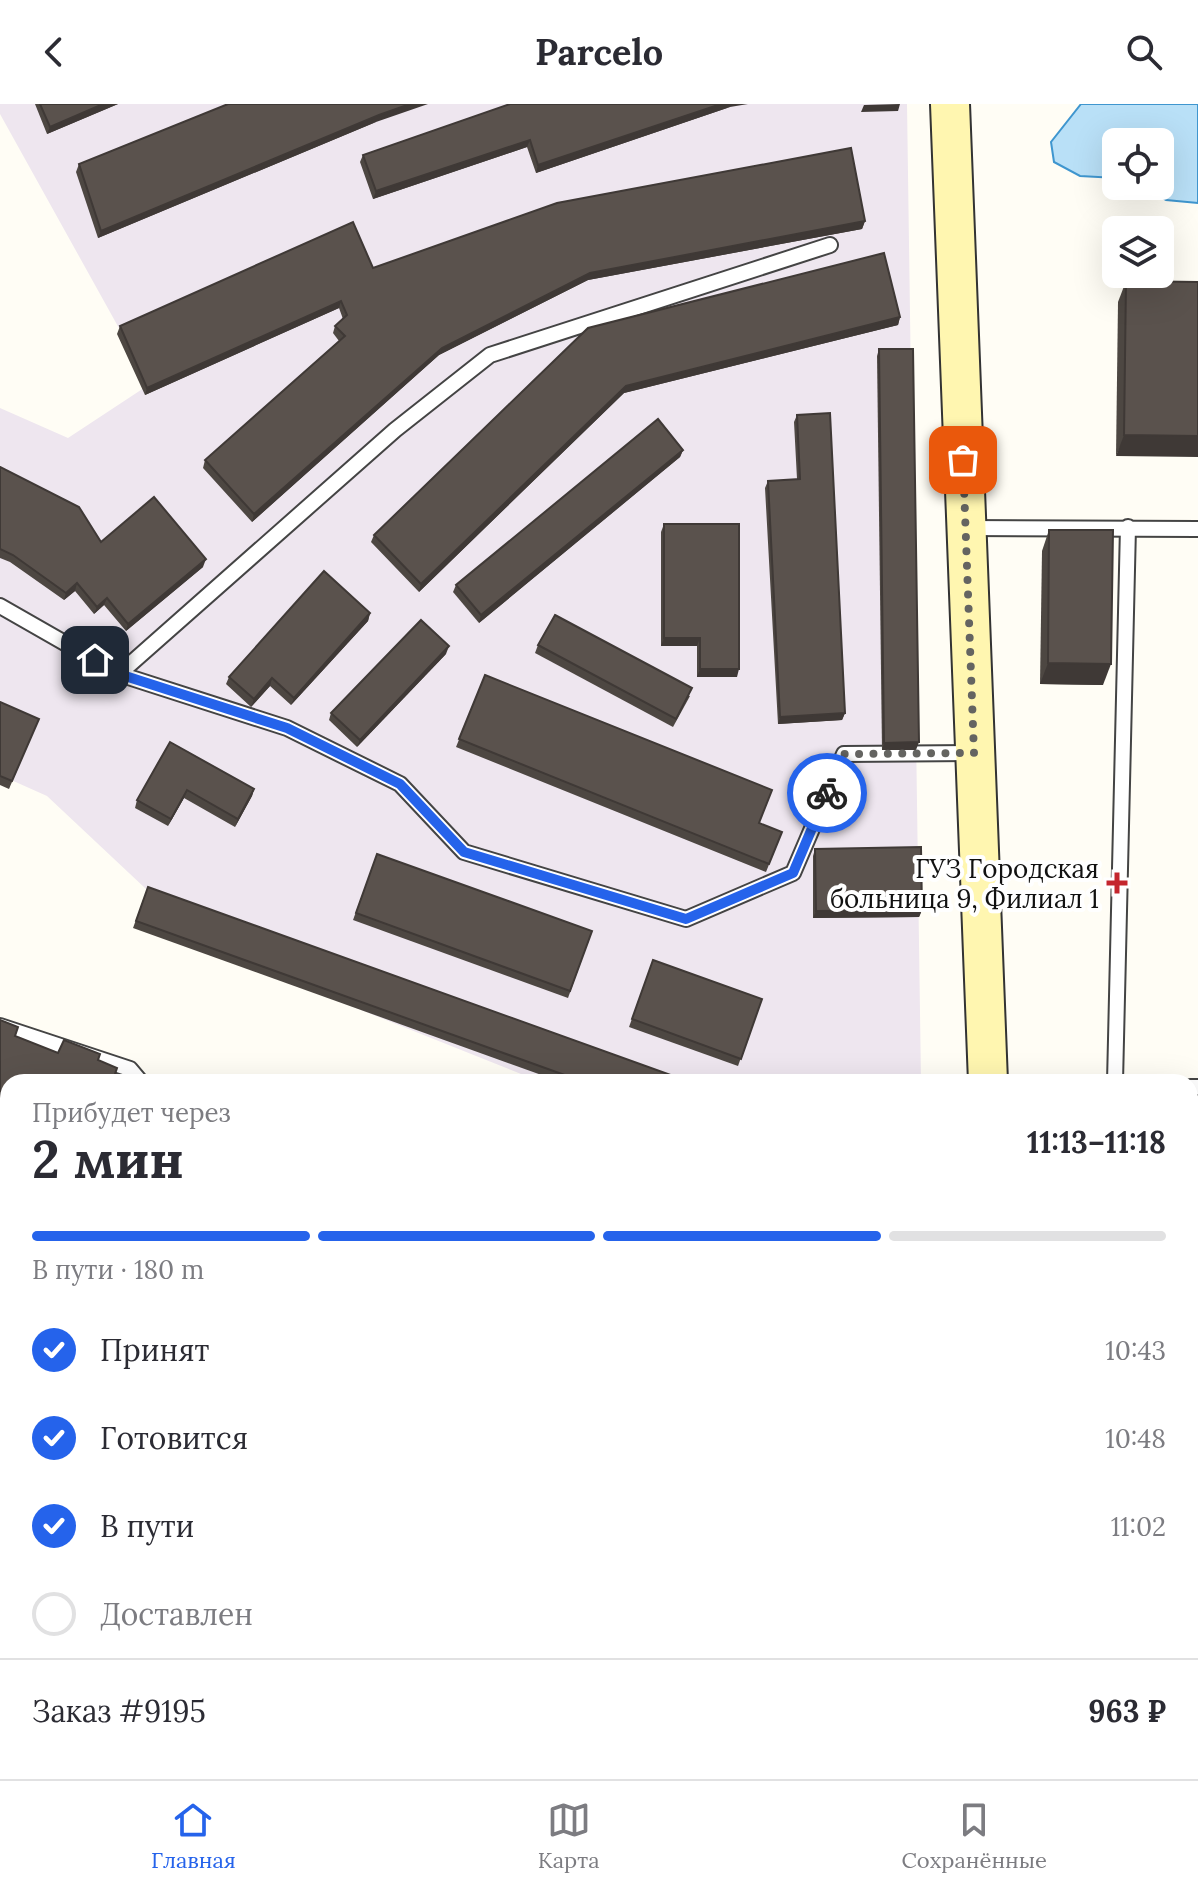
<!DOCTYPE html>
<html lang="ru">
<head>
<meta charset="utf-8">
<style>
	:root { --surface:#fff; --page:#f2f2f3; --text:#2b2b33; --muted:#7c7c81; --line:#e1e1e2; --accent:#2563eb }
	body { margin:0; font-family:Lora,serif; background:var(--page); color:var(--text); height:100vh; display:flex; flex-direction:column; font-size:30px; white-space:nowrap }
	* { box-sizing:border-box; margin:0 }
	p { font-size:26px; color:var(--muted) }
	.icon { flex:none; width:44px; height:44px; fill:none; stroke:currentColor; stroke-width:2; stroke-linecap:round; stroke-linejoin:round }
	.map { position:relative; flex:1; overflow:hidden }
	.side { position:absolute; left:0px; top:970px; width:1198px; height:706px; display:flex; flex-direction:column; background:var(--surface); border-radius:24px 24px 0 0; box-shadow:0 8px 32px #0002 }
	.side>* { flex:none }
	.controls { position:absolute; left:1102px; top:24px; display:grid; gap:16px }
	.controls a { display:grid; place-items:center; width:72px; height:72px; border-radius:12px; background:var(--surface); box-shadow:0 8px 32px #0002; font-size:40px }
	.pin { position:absolute; display:grid; place-items:center; width:68px; height:68px; color:#fff; margin:-34px; border-radius:16px; box-shadow:0 4px 12px #0006 }
	.courier { position:absolute; display:grid; place-items:center; width:80px; height:80px; margin:-40px; border:6px solid #2563eb; border-radius:50%; background:#fff; color:#222; box-shadow:0 2px 10px #0007 }
	.summary em { font-style:normal; font-weight:700 }
	.summary div { display:flex; flex-direction:column-reverse }
	.summary { display:flex; align-items:center; justify-content:space-between; height:136px; padding:0 32px }
	h1 { font-size:52px; font-weight:700; line-height:60px }
	.bar { display:grid; grid-template-columns:repeat(4,1fr); gap:12px 8px; align-content:center; height:96px; padding:0 32px }
	.bar i { height:10px; border-radius:6px; background:var(--line) }
	.bar .current { background:var(--accent) }
	.bar p { grid-column:span 4 }
	.line { display:flex; align-items:center; gap:20px; padding:0 32px; border-top:2px solid var(--line) }
	.line div { flex:1 }
	ol { padding:0 32px; list-style:none }
	li { display:flex; align-items:center; gap:24px; height:88px }
	li p { margin-inline-start:auto }
	li .icon { padding:8px; border-radius:50%; background:var(--accent); color:#fff; stroke-width:4 }
	li:last-child { color:var(--muted) }
	li i { width:44px; height:44px; border:4px solid var(--line); border-radius:50% }
	header { display:flex; justify-content:space-between; align-items:center; height:104px; padding:0 32px; background:var(--surface); font-size:36px; font-weight:700 }
	.tab-bar { display:flex; justify-content:space-around; align-items:center; height:112px; border-top:2px solid var(--line); background:var(--surface); font-size:22px; color:var(--muted) }
	.tab-bar a { display:grid; justify-items:center; gap:4px }
	.tab-bar .current { color:var(--accent) }
	.map>svg:first-child { display:block }
	.industrial { fill:#eee6ef }
	.water { fill:#b9e0f7; stroke:#3f96cf; stroke-width:2 }
	.lines { fill:none; stroke-linecap:round; stroke-linejoin:round }
	.lane-casing { stroke:#444; stroke-width:18 }
	.secondary-casing { stroke:#333; stroke-width:42 }
	.lane { stroke:#fff; stroke-width:14 }
	.secondary { stroke:#fff6b0; stroke-width:38 }
	.wall { fill:#4d4742 }
	.shaded-wall { fill:#3f3936 }
	.building { fill:#5a524d; stroke:#3f3936; stroke-width:2 }
	.done { stroke:#646461; stroke-width:8; stroke-dasharray:0 14.4 }
	.route { stroke:#2563eb; stroke-width:10 }
	.poi-dot { fill:#c4262e; stroke:#fff; stroke-width:3 }
	.labels { text-anchor:middle; dominant-baseline:central; stroke-width:8; stroke-linejoin:round; paint-order:stroke }
	.poi-label { font-size:26px; fill:#111; stroke:#fff; text-anchor:end }
</style>
</head>
<body>
<header><svg class="icon" aria-label="back" viewBox="0 0 24 24"><path d="M15 5l-7 7 7 7"/></svg>Parcelo<svg class="icon" aria-label="search" viewBox="0 0 24 24"><circle cx="10" cy="10" r="6"/><path d="M15 15l6 6"/></svg></header>
<div class="map">
<svg width="1198" height="1675" viewBox="0 0 1198 1675">
	<rect width="100%" height="100%" fill="#fffdf5"/>
	<!-- industrial -->
	<g class="industrial">
		<path d="M 0,0 L 907,0 L 921,978 L 541,978 L 211,846 L 47,692 L 0,671 L 0,304 L 68,334 L 150,280 L 0,10 Z"/>
		<path d="M 1190,1235 L 1198,1238 L 1198,1675 L 1056,1675 L 1056,1668 L 1190,1668 Z"/>
	</g>
	<!-- water -->
	<path class="water" d="M 1081,0 L 1198,0 L 1198,99 L 1166,96 L 1142,82 L 1160,82 L 1160,38 L 1116,38 L 1116,74 L 1080,72 L 1054,58 L 1051,38 Z"/>
	<g class="lines">
		<!-- lane casing -->
		<g class="lane-casing">
			<g id="lane">
				<path d="M 966,424 L 1198,425"/>
				<path d="M 0,502 L 119,570 L 287,624 L 400,680 L 464,748 L 686,815 L 793,769 L 844,650 L 972,649"/>
				<path d="M 119,570 L 395,326 L 490,251 L 830,141"/>
				<path d="M 0,922 L 130,965 L 141,978"/>
				<path d="M 1115,978 L 1128,423"/>
				<path d="M 1190,983 L 1198,983"/>
				<path d="M 576,1675 L 578,1668"/>
			</g>
		</g>
		<!-- secondary casing -->
		<g class="secondary-casing">
			<g id="secondary">
				<path d="M 950,0 L 988,978"/>
				<path d="M 1011,1668 L 1011,1675"/>
			</g>
		</g>
		<!-- lane -->
		<use href="#lane" class="lane"/>
		<!-- secondary -->
		<use href="#secondary" class="secondary"/>
	</g>
	<!-- wall -->
	<g class="wall">
		<path d="M 35,0 L 118,0 L 47,30 Z"/>
		<path d="M 730,3 L 536,69 L 527,43 L 373,95 L 360,58 L 363,51 Z"/>
		<path d="M 376,18 L 98,134 L 76,68 L 79,60 Z"/>
		<path d="M 865,117 L 862,125 L 588,176 L 439,251 L 252,418 L 203,364 L 205,356 L 339,237 L 333,229 L 335,222 L 343,215 L 339,204 L 145,291 L 117,230 L 120,222 L 373,164 Z"/>
		<path d="M 1126,177 L 1198,178 L 1116,352 L 1118,198 Z"/>
		<path d="M 900,213 L 898,221 L 624,289 L 419,488 L 371,438 L 374,431 L 588,224 Z"/>
		<path d="M 879,245 L 916,646 L 882,646 L 877,252 Z"/>
		<path d="M 797,311 L 845,609 L 842,616 L 778,620 L 765,384 L 768,377 L 797,375 L 794,318 Z"/>
		<path d="M 683,346 L 680,353 L 479,519 L 453,488 L 456,481 Z"/>
		<path d="M 0,363 L 101,438 L 203,463 L 126,527 L 104,501 L 94,510 L 75,487 L 64,496 L 10,458 L 0,454 Z"/>
		<path d="M 664,420 L 737,573 L 697,573 L 697,542 L 661,542 L 661,428 Z"/>
		<path d="M 1049,426 L 1103,581 L 1040,580 L 1042,447 Z"/>
		<path d="M 370,509 L 368,517 L 291,601 L 270,582 L 251,603 L 226,580 L 229,573 Z"/>
		<path d="M 538,541 L 690,592 L 673,623 L 535,549 Z"/>
		<path d="M 446,550 L 357,643 L 329,616 L 331,609 Z"/>
		<path d="M 485,571 L 759,719 L 782,728 L 766,768 L 456,643 Z"/>
		<path d="M 0,598 L 36,622 L 9,685 L 0,681 Z"/>
		<path d="M 170,638 L 254,685 L 252,692 L 235,723 L 184,694 L 168,722 L 135,704 L 137,696 Z"/>
		<path d="M 815,745 L 922,806 L 919,813 L 813,814 L 813,752 Z"/>
		<path d="M 377,750 L 592,827 L 568,894 L 353,816 Z"/>
		<path d="M 148,783 L 690,978 L 561,978 L 133,824 Z"/>
		<path d="M 653,856 L 762,895 L 738,962 L 629,923 Z"/>
		<path d="M 0,916 L 15,932 L 58,949 L 100,950 L 8,978 L 8,1069 L 0,1065 Z"/>
		<path d="M 8,1279 L 8,1373 L 0,1370 L 0,1290 L 3,1292 Z"/>
		<path d="M 1069,1668 L 1111,1668 L 1111,1675 L 1070,1675 Z"/>
	</g>
	<!-- shaded-wall -->
	<g class="shaded-wall">
		<path d="M 103,0 L 118,0 L 47,30 L 50,23 Z"/>
		<path d="M 410,0 L 428,0 L 376,18 L 98,134 L 101,127 L 379,11 Z"/>
		<path d="M 721,0 L 748,0 L 730,3 L 536,69 L 538,61 Z"/>
		<path d="M 900,0 L 898,7 L 861,8 L 864,1 Z"/>
		<path d="M 530,36 L 527,43 L 373,95 L 376,87 Z"/>
		<path d="M 865,117 L 862,125 L 588,176 L 439,251 L 252,418 L 254,410 L 442,244 L 590,169 Z"/>
		<path d="M 341,197 L 339,204 L 145,291 L 147,284 Z"/>
		<path d="M 900,213 L 898,221 L 624,289 L 419,488 L 421,480 L 626,282 Z"/>
		<path d="M 1124,331 L 1198,332 L 1198,353 L 1116,352 Z"/>
		<path d="M 683,346 L 680,353 L 479,519 L 481,511 Z"/>
		<path d="M 206,455 L 203,463 L 126,527 L 128,520 Z"/>
		<path d="M 77,479 L 75,487 L 64,496 L 66,489 Z"/>
		<path d="M 107,494 L 104,501 L 94,510 L 97,503 Z"/>
		<path d="M 370,509 L 368,517 L 291,601 L 294,594 Z"/>
		<path d="M 664,534 L 700,534 L 697,542 L 661,542 Z"/>
		<path d="M 449,542 L 446,550 L 357,643 L 360,636 Z"/>
		<path d="M 1048,559 L 1111,560 L 1103,581 L 1040,580 Z"/>
		<path d="M 700,565 L 739,565 L 737,573 L 697,573 Z"/>
		<path d="M 272,574 L 270,582 L 251,603 L 254,595 Z"/>
		<path d="M 845,609 L 842,616 L 778,620 L 780,613 Z"/>
		<path d="M 919,638 L 916,646 L 882,646 L 884,639 Z"/>
		<path d="M 254,685 L 252,692 L 235,723 L 238,715 Z"/>
		<path d="M 187,686 L 184,694 L 168,722 L 171,715 Z"/>
		<path d="M 922,806 L 919,813 L 813,814 L 816,807 Z"/>
		<rect x="1190" y="1127" width="8" height="7"/>
	</g>
	<!-- building -->
	<g class="building">
		<path d="M 40,0 L 103,0 L 50,23 Z"/>
		<path d="M 228,0 L 410,0 L 379,11 L 101,127 L 79,60 Z"/>
		<path d="M 510,0 L 721,0 L 538,61 L 530,36 L 376,87 L 363,51 Z"/>
		<path d="M 851,44 L 865,117 L 590,169 L 442,244 L 254,410 L 205,356 L 345,232 L 335,222 L 347,211 L 341,197 L 147,284 L 120,222 L 353,118 L 373,164 L 557,99 Z"/>
		<path d="M 884,149 L 900,213 L 626,282 L 421,480 L 374,431 L 588,224 Z"/>
		<path d="M 1126,177 L 1198,178 L 1198,332 L 1124,331 Z"/>
		<path d="M 879,245 L 913,245 L 919,638 L 884,639 Z"/>
		<path d="M 830,309 L 845,609 L 780,613 L 768,377 L 800,375 L 797,311 Z"/>
		<path d="M 658,315 L 683,346 L 481,511 L 456,481 Z"/>
		<path d="M 0,363 L 79,403 L 101,438 L 154,393 L 206,455 L 128,520 L 107,494 L 97,503 L 77,479 L 66,489 L 13,451 L 0,445 Z"/>
		<path d="M 664,420 L 739,420 L 739,565 L 700,565 L 700,534 L 664,534 Z"/>
		<path d="M 1049,426 L 1113,426 L 1111,560 L 1048,559 Z"/>
		<path d="M 324,467 L 370,509 L 294,594 L 272,574 L 254,595 L 229,573 Z"/>
		<path d="M 555,511 L 692,584 L 676,615 L 538,541 Z"/>
		<path d="M 421,516 L 449,542 L 360,636 L 331,609 Z"/>
		<path d="M 485,571 L 772,686 L 759,719 L 782,728 L 769,760 L 459,635 Z"/>
		<path d="M 0,598 L 39,615 L 12,677 L 0,672 Z"/>
		<path d="M 170,638 L 254,685 L 238,715 L 187,686 L 171,715 L 137,696 Z"/>
		<path d="M 921,743 L 922,806 L 816,807 L 815,745 Z"/>
		<path d="M 377,750 L 592,827 L 570,887 L 356,809 Z"/>
		<path d="M 148,783 L 690,978 L 584,978 L 136,817 Z"/>
		<path d="M 653,856 L 762,895 L 741,955 L 632,915 Z"/>
		<path d="M 0,916 L 18,923 L 15,932 L 58,949 L 64,936 L 100,950 L 98,956 L 117,964 L 115,970 L 128,976 L 127,978 L 8,978 L 8,1004 L 0,1001 Z"/>
		<rect x="1190" y="1037" width="8" height="90"/>
		<path d="M 8,1279 L 8,1356 L 0,1353 L 0,1290 L 3,1292 Z"/>
		<path d="M 420,1668 L 500,1668 L 497,1675 L 417,1675 Z"/>
		<rect x="1078" y="1668" width="33" height="7"/>
	</g>
	<g class="lines">
		<!-- done -->
		<path class="done" d="M 827,689 L 844,650 L 974,649 L 963,356"/>
		<!-- route -->
		<path class="route" d="M 95,556 L 119,570 L 287,624 L 400,680 L 464,748 L 686,815 L 793,769 L 827,689"/>
	</g>
	<!-- markers -->
	<path class="poi-dot" d="M1113 767h8v8h8v8h-8v8h-8v-8h-8v-8h8z"/>
	<g class="labels">
		<!-- poi labels -->
		<g class="poi-label">
			<text x="1099" y="764">ГУЗ Городская<tspan x="1099" dy="30">больница 9, Филиал 1</tspan></text>
		</g>
	</g>
</svg>
<div class="controls">
<a><svg class="icon" aria-label="locate" viewBox="0 0 24 24"><circle cx="12" cy="12" r="6"/><path d="M12 2v4M12 18v4M2 12h4M18 12h4"/></svg></a>
<a><svg class="icon" aria-label="layers" viewBox="0 0 24 24"><path d="M12 4l9 5-9 5-9-5zM3 14l9 5 9-5"/></svg></a>
</div>
<div class="pin" style="left:963px;top:356px;background:#ea580c"><svg class="icon" aria-label="bag" viewBox="0 0 24 24"><path d="M5 8h14l-1 12H6zM9 8a3 3 0 0 1 6 0"/></svg></div>
<div class="pin" style="left:95px;top:556px;background:#1f2937"><svg class="icon" aria-label="home" viewBox="0 0 24 24"><path d="M3 11l9-7 9 7M6 9v11h12V9"/></svg></div>
<div class="courier" style="left:827px;top:689px"><svg class="icon" aria-label="bike" viewBox="0 0 24 24"><circle cx="6" cy="16" r="4"/><circle cx="18" cy="16" r="4"/><path d="M6 16l4-8h5l3 8M10 8l3 8H6M13 5h3"/></svg></div>
<section class="side">
<div class="summary"><div><h1>2 мин</h1><p>Прибудет через</p></div><em>11:13–11:18</em></div>
<div class="bar"><i class="current"></i><i class="current"></i><i class="current"></i><i></i><p>В пути · 180 m</p></div>
<ol>
<li><svg class="icon" aria-label="check" viewBox="0 0 24 24"><path d="M5 12l5 5 9-10"/></svg>Принят<p>10:43</p></li>
<li><svg class="icon" aria-label="check" viewBox="0 0 24 24"><path d="M5 12l5 5 9-10"/></svg>Готовится<p>10:48</p></li>
<li><svg class="icon" aria-label="check" viewBox="0 0 24 24"><path d="M5 12l5 5 9-10"/></svg>В пути<p>11:02</p></li>
<li><i></i>Доставлен</li>
</ol>
<div class="line" style="height:104px"><div>Заказ #9195</div><b>963 ₽</b></div>
</section>
</div>
<nav class="tab-bar">
<a class="current"><svg class="icon" aria-label="home" viewBox="0 0 24 24"><path d="M3 11l9-7 9 7M6 9v11h12V9"/></svg>Главная</a>
<a><svg class="icon" aria-label="map" viewBox="0 0 24 24"><path d="M3 6l6-2 6 2 6-2v14l-6 2-6-2-6 2zM9 4v14M15 6v14"/></svg>Карта</a>
<a><svg class="icon" aria-label="saved" viewBox="0 0 24 24"><path d="M7 4h10v16l-5-4-5 4z"/></svg>Сохранённые</a>
</nav>
</body>
</html>
